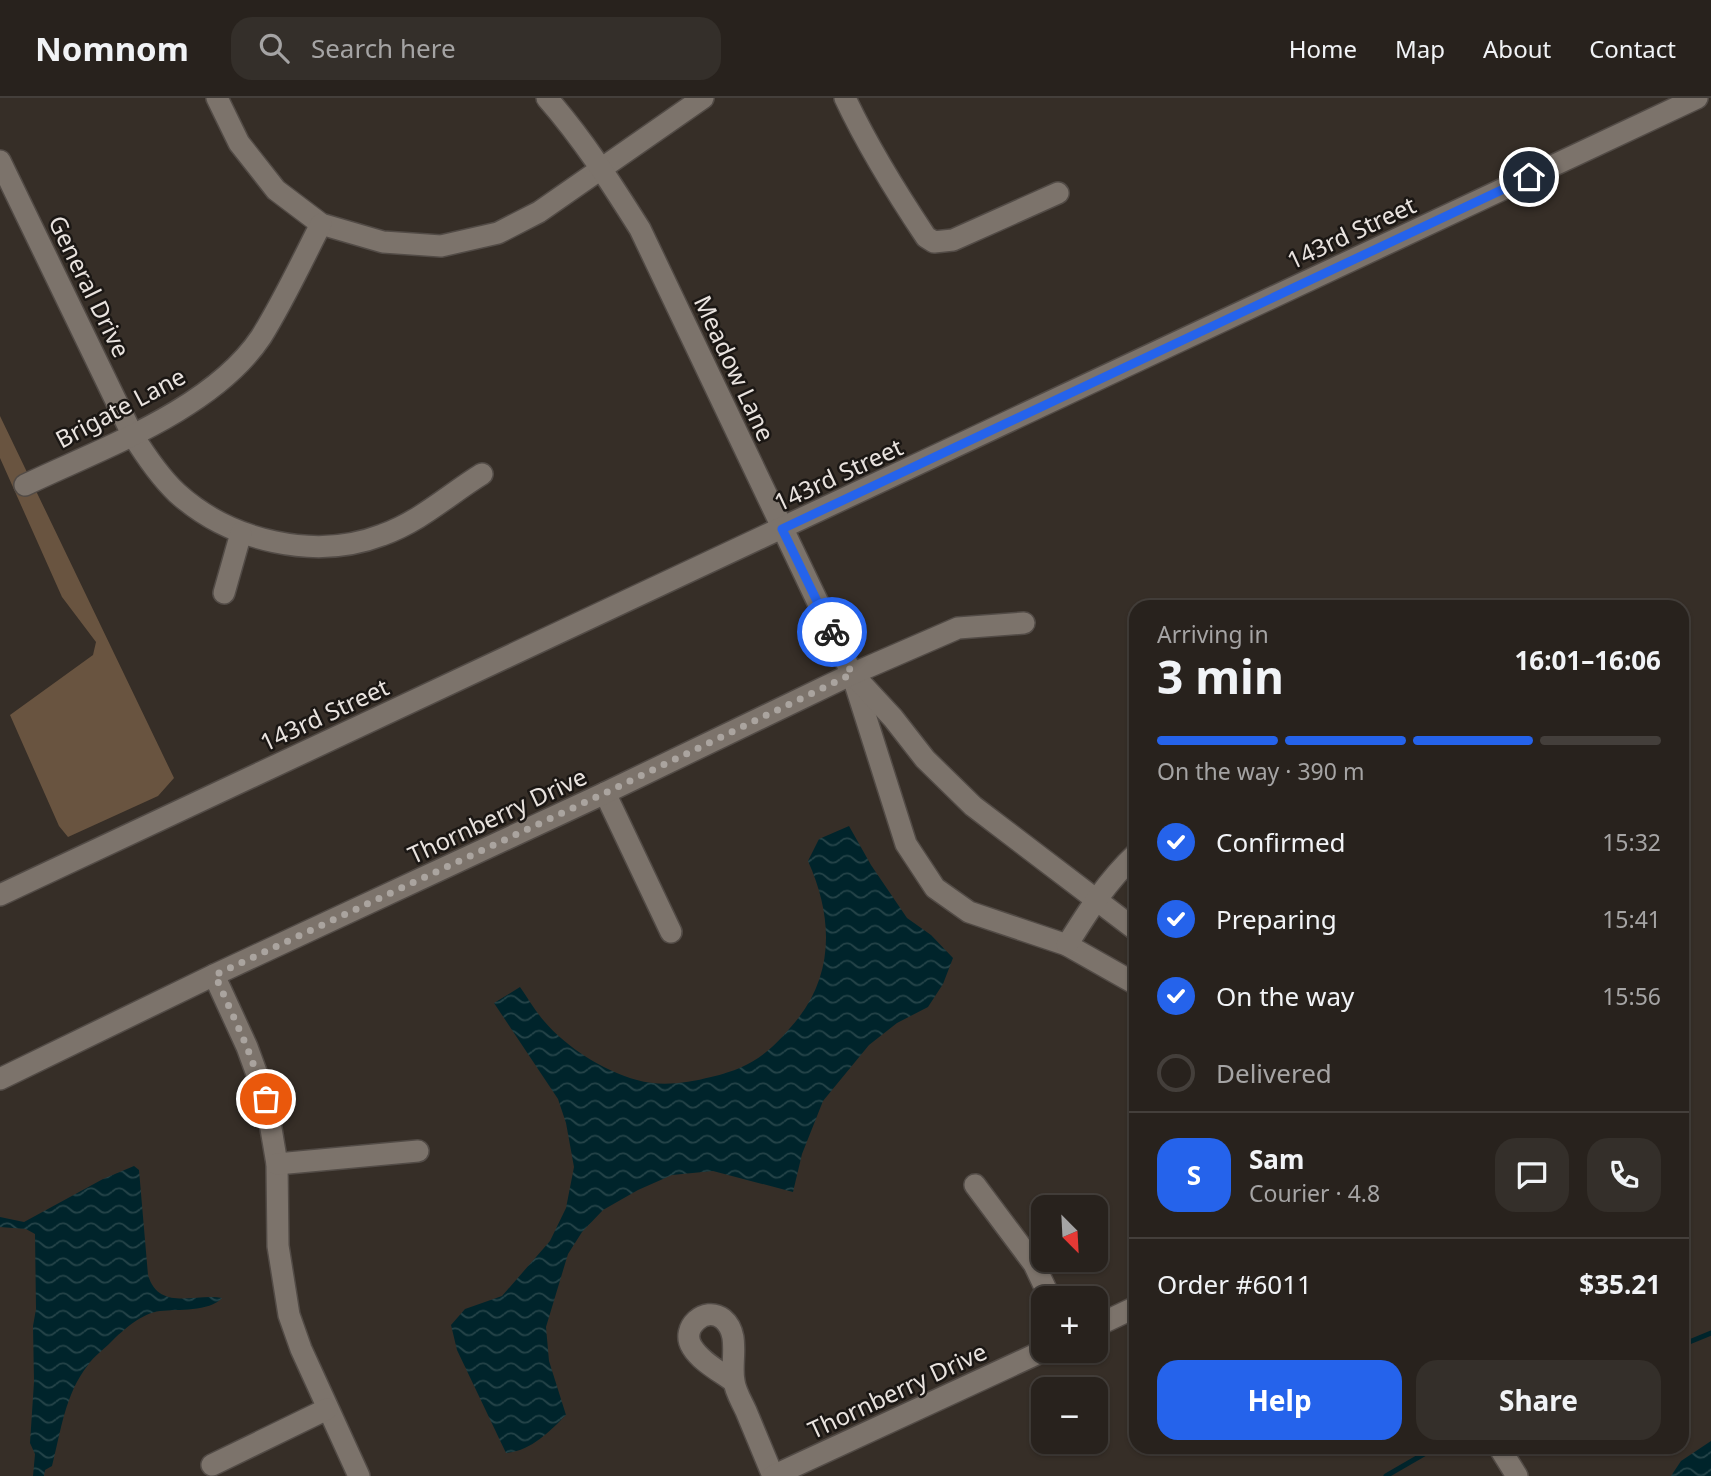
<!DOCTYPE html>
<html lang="en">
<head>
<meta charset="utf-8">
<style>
	:root { --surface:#28221d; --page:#342f2a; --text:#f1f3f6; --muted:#a5a4a4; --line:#443f3b; --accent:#2563eb }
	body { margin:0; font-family:"Noto Sans",sans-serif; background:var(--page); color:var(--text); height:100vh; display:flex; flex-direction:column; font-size:26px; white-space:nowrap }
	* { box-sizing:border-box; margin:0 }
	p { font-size:23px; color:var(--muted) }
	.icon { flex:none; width:38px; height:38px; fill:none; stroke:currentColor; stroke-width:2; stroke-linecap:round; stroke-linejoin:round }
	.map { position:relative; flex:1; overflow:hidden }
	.panel { position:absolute; left:1129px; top:502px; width:560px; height:854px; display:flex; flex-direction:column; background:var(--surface); border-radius:21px; box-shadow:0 2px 5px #0004,0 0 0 2px var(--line) }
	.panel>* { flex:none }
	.needle { width:46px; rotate:156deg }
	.tools { position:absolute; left:1031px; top:1097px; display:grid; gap:14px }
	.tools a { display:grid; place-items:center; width:77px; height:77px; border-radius:14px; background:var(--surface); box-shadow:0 2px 5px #0004,0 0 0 2px var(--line); font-size:35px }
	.pin { position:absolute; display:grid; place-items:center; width:60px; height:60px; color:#fff; margin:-30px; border:4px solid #fff; border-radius:50%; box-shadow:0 2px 7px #0007 }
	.courier { position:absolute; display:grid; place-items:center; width:70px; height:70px; margin:-35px; border:5px solid #2563eb; border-radius:50%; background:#fff; color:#222; box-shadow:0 2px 9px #0007 }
	.overview em { font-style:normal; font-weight:700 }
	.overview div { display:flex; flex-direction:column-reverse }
	.overview { display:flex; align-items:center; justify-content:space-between; height:119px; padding:0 28px }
	h1 { font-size:46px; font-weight:700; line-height:52px }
	.bar { display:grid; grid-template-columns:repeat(4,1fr); gap:10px 7px; align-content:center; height:84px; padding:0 28px }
	.bar i { height:9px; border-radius:5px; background:var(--line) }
	.bar .active { background:var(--accent) }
	.bar p { grid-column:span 4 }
	.line { display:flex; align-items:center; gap:18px; padding:0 28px; border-top:2px solid var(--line) }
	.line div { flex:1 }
	.round { display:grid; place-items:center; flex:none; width:74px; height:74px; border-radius:21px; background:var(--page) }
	ol { padding:0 28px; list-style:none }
	li { display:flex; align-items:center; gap:21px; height:77px }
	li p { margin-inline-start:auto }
	li .icon { padding:7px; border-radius:50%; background:var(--accent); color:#fff; stroke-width:4 }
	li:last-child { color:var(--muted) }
	li i { width:38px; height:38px; border:4px solid var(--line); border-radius:50% }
	.action { display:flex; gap:14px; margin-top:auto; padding:14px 28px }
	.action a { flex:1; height:80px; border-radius:21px; background:var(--accent); color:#fff; font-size:28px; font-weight:700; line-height:80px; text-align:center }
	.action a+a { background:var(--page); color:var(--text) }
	header { display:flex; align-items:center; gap:42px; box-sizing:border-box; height:98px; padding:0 35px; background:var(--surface); border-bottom:2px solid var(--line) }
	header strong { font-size:33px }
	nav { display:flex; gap:38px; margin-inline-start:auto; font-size:24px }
	.search { width:490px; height:63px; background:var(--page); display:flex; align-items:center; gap:18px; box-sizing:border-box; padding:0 24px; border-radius:21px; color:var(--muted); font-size:26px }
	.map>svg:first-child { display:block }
	.grass { fill:#695440 }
	.water { fill:url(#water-waves) }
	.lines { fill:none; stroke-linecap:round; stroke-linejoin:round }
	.stream { stroke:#00242b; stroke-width:5 }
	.minor-casing { stroke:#524b46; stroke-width:24 }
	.minor { stroke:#7c736b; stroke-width:21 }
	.done { stroke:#aaa49f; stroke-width:7; stroke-dasharray:0 12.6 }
	.route { stroke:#2563eb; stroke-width:9 }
	.labels { text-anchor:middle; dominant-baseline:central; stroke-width:5; stroke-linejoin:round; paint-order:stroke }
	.street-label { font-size:24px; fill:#e9e3df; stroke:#1b1714 }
</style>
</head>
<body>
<header>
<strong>Nomnom</strong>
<div class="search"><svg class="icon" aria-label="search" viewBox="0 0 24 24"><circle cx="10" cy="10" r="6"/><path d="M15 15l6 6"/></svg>Search here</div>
<nav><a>Home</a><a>Map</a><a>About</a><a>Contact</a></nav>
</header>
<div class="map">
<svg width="1711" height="1378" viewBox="0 0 1711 1378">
	<defs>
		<pattern id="water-waves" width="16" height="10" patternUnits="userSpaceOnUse" patternTransform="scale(1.75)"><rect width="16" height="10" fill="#00242b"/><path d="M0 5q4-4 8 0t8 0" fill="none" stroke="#254449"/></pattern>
	</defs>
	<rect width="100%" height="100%" fill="#362e27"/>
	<!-- grass -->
	<path class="grass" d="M 0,318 L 174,680 L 158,698 L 68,739 L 59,728 L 10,617 L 93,557 L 96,544 L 62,499 L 0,360 Z"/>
	<!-- water -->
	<g class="water">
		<path d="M 849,728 L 871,767 L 907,820 L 931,837 L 953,860 L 943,886 L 928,909 L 897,925 L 869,947 L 823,1003 L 802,1056 L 793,1094 L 713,1073 L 672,1077 L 638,1092 L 603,1112 L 582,1134 L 568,1156 L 546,1229 L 549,1263 L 566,1317 C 549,1334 531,1353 506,1355 L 457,1252 L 451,1227 L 465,1211 L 502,1198 L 550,1143 L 566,1110 L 574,1069 L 566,1025 L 558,1001 L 494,905 L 520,889 C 528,900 535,913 544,923 C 567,950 604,973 637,982 C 661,989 687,985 711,979 C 748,970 765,959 790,930 C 835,881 834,821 808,763 L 819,741 Z"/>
		<path d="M 134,1068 L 139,1072 L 148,1177 C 159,1214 196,1195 222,1200 C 209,1214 178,1211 160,1213 C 142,1215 123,1232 111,1244 C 103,1252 94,1258 88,1267 C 65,1296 61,1333 52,1368 L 45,1372 L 44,1378 L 33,1378 L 35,1356 L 30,1345 L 34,1284 L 33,1228 L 36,1211 L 35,1136 L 26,1131 L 0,1129 L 0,1119 L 24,1124 L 103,1081 Z"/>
		<path d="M 1711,1343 L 1711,1378 L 1671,1378 L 1681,1363 Z"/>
	</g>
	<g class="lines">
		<!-- stream -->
		<g class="stream">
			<path d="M 1682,1247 L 1711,1235"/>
			<path d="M 1386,1378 L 1436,1349"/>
		</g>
		<!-- minor casing -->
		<g class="minor-casing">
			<g id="minor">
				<path d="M 217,0 L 239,45 L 276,92 L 321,126 L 383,144 L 441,148 L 498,135 L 539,114 L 703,0"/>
				<path d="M 547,0 C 583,41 611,85 640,131 L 852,576 L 906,746 L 935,790 L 969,814 L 1067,847 L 1136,886"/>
				<path d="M 845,0 C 868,49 896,94 926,139 L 934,144 L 953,142 L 1058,95"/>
				<path d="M 0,63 L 132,336 C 145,357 159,378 177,395 C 230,443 315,463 382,437 C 421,423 448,397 482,376"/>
				<path d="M 25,387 C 102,350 212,312 261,239 C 283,204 302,163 321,126"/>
				<path d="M 224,495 L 241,435"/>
				<path d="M 856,580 L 893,620 L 925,661 L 973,708 L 1136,832"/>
				<path d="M 605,695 L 671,834"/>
				<path d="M 0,797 L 1697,0"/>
				<path d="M 1067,847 C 1087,815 1107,783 1136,756"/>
				<path d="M 214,877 L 247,949 L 266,1001 L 277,1066 L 278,1148 L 289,1217 L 301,1251 L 359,1378"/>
				<path d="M 0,981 L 214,877 L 605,695 L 852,576 L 958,530 L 1024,525"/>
				<path d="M 277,1066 L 418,1053"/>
				<path d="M 975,1087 L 1034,1166 L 1050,1200"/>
				<path d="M 1096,1228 L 1136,1209"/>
				<path d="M 734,1284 C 721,1274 701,1264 692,1249 C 680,1230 705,1207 723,1221 C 741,1236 730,1264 734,1283 C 735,1293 742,1304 746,1313 C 755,1335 764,1356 773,1378"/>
				<path d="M 1499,1349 L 1517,1378"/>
				<path d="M 212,1367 L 327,1311"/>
				<path d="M 773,1378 L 1043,1253"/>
			</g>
		</g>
		<!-- minor -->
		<use href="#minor" class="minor"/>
	</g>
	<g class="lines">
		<!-- done -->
		<path class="done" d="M 266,1001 L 247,949 L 215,877 L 605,695 L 852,576 L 832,534"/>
		<!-- route -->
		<path class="route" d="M 832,534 L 782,431 L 1529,79"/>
	</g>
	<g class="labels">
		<!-- street labels -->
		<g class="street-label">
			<text transform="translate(1351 134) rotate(-25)">143rd Street</text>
			<text transform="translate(90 188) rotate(64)">General Drive</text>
			<text transform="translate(735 270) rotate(65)">Meadow Lane</text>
			<text transform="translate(120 309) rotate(-28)">Brigate Lane</text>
			<text transform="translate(838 376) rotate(-25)">143rd Street</text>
			<text transform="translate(324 616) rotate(-25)">143rd Street</text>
			<text transform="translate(497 717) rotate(-25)">Thornberry Drive</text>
			<text transform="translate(897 1292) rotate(-25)">Thornberry Drive</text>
		</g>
	</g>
</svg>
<div class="tools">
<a><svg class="needle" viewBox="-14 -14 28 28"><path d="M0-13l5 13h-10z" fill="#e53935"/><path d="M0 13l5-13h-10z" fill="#a5a4a4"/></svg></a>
<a>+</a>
<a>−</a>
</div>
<div class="pin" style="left:266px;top:1001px;background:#ea580c"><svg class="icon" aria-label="bag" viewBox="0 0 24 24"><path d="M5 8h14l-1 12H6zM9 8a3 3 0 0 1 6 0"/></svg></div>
<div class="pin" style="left:1529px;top:79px;background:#1f2937"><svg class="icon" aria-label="home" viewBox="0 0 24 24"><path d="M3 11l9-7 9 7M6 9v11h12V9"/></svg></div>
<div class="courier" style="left:832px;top:534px"><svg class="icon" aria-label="bike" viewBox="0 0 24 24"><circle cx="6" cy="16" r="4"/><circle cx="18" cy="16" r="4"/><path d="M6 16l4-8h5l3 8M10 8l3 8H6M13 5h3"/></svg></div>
<section class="panel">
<div class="overview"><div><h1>3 min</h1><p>Arriving in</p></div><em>16:01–16:06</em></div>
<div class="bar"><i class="active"></i><i class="active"></i><i class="active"></i><i></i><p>On the way · 390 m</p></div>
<ol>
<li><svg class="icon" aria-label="check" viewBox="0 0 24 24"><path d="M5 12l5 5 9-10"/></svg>Confirmed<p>15:32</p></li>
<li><svg class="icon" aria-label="check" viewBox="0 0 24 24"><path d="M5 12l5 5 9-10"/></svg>Preparing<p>15:41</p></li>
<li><svg class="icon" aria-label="check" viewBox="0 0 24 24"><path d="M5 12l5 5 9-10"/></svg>On the way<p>15:56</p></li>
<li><i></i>Delivered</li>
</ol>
<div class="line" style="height:126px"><b class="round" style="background:var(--accent);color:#fff">S</b><div><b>Sam</b><p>Courier · 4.8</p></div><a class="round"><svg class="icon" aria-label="chat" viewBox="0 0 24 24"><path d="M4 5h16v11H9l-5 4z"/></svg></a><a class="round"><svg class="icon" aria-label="phone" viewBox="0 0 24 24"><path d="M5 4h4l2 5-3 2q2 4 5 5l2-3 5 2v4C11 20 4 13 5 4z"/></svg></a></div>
<div class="line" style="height:91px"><div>Order #6011</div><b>$35.21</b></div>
<div class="action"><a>Help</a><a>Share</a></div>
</section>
</div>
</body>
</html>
